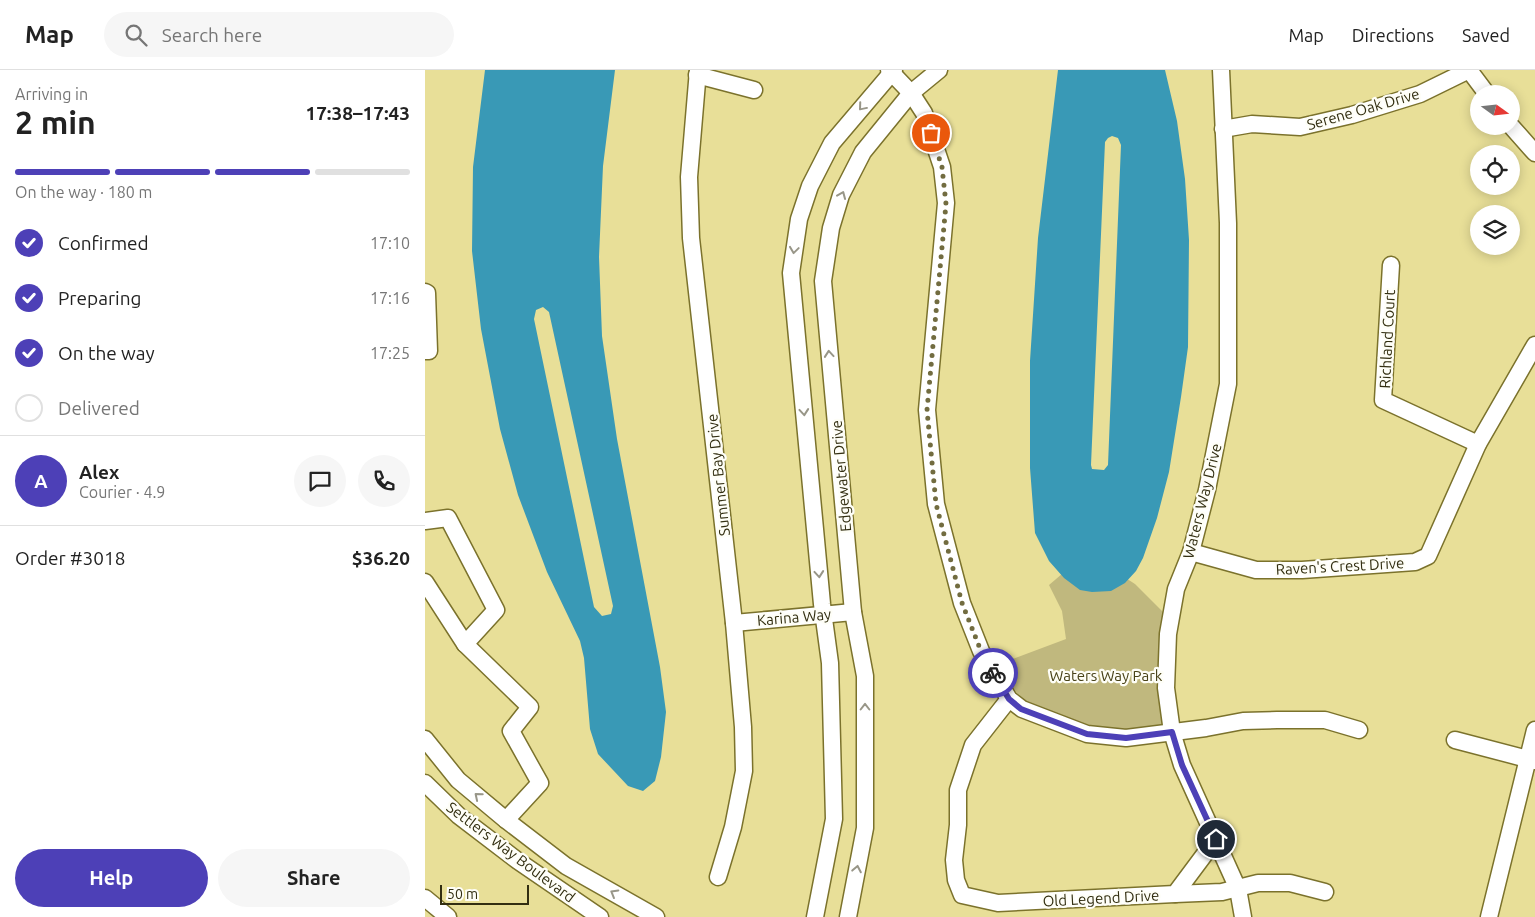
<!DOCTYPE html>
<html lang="en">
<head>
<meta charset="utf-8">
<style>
	:root { --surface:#fff; --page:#f6f6f6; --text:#222; --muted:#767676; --line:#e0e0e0; --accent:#4d40b7 }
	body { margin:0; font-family:Ubuntu,sans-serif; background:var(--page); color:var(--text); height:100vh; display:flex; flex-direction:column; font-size:19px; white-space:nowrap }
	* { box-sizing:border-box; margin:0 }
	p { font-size:16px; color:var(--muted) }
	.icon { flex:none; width:28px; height:28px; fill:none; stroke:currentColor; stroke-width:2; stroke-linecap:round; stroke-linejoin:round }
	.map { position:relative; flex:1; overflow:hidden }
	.sheet { display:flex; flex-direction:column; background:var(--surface); width:425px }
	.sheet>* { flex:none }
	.needle { width:32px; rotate:105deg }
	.controls { position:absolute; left:1045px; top:15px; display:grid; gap:10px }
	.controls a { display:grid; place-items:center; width:50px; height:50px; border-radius:50%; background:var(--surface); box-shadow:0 2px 12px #0003; font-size:25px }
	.scale { position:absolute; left:15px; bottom:12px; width:89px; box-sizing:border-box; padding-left:5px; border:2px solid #322e11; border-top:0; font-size:14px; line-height:18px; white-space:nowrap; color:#322e11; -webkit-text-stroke:4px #fefef7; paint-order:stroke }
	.pin { position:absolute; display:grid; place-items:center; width:42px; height:42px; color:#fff; margin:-21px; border:2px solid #fff; border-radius:50%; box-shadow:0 1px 5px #0007 }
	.courier { position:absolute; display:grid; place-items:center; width:50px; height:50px; margin:-25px; border:4px solid #4d40b7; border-radius:50%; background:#fff; color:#222; box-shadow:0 1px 6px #0007 }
	.head em { font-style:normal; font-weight:700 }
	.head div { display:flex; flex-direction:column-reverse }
	.head { display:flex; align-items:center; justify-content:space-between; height:85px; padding:0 15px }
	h1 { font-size:32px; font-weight:700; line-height:38px }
	.bar { display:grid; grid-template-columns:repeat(4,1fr); gap:8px 5px; align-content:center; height:60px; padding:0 15px }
	.bar i { height:6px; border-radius:4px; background:var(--line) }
	.bar .on { background:var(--accent) }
	.bar p { grid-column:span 4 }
	.line { display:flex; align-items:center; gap:12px; padding:0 15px; border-top:1px solid var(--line) }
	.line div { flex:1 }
	.round { display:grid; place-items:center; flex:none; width:52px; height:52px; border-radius:26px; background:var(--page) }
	ol { padding:0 15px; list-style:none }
	li { display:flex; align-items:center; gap:15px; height:55px }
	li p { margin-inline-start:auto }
	li .icon { padding:5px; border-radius:50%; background:var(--accent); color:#fff; stroke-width:4 }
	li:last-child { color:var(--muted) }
	li i { width:28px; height:28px; border:2px solid var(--line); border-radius:50% }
	.action { display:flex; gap:10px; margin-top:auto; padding:10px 15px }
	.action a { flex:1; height:58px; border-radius:30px; background:var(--accent); color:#fff; font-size:20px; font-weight:700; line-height:58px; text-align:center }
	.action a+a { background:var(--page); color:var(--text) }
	header { display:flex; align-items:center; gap:30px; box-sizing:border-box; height:70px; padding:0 25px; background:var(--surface); border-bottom:1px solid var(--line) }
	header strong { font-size:24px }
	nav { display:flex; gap:28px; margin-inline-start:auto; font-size:18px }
	.search { width:350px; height:45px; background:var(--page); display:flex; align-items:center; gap:12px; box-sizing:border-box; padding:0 18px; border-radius:28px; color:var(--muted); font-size:19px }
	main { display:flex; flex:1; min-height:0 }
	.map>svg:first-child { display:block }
	.green { fill:#c0b87e }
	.water { fill:#3999b6; fill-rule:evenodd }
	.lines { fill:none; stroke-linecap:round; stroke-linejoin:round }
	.minor-casing { stroke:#7b722c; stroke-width:19 }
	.minor { stroke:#fff; stroke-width:16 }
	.oneway { stroke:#989688 }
	.done { stroke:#726c40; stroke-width:5; stroke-dasharray:0 9 }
	.route { stroke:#4d40b7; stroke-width:6 }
	.labels { text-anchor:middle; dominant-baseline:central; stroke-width:4.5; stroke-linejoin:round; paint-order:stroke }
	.street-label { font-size:15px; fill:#322e11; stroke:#fefef7 }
	.park-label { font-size:15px; fill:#484218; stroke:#fefef7 }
</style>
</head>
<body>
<header>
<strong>Map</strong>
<div class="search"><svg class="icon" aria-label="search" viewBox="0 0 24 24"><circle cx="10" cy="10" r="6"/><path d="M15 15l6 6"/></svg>Search here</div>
<nav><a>Map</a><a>Directions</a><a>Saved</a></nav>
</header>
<main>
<section class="sheet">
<div class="head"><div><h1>2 min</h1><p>Arriving in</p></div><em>17:38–17:43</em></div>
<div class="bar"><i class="on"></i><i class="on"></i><i class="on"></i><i></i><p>On the way · 180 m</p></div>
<ol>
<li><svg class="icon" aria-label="check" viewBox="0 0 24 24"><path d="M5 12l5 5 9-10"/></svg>Confirmed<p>17:10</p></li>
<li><svg class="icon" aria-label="check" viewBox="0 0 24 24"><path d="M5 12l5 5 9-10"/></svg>Preparing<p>17:16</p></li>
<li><svg class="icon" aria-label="check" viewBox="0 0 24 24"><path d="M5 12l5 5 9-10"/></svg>On the way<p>17:25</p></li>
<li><i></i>Delivered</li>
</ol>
<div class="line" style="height:90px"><b class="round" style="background:var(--accent);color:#fff">A</b><div><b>Alex</b><p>Courier · 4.9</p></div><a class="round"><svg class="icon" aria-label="chat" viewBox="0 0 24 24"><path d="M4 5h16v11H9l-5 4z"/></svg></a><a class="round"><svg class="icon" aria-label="phone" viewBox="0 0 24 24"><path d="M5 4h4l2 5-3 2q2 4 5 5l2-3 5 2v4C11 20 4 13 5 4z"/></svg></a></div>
<div class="line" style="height:65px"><div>Order #3018</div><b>$36.20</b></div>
<div class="action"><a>Help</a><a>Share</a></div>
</section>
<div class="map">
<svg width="1110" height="847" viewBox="0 0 1110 847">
	<rect width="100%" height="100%" fill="#e8df98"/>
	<!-- green -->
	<path class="green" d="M 644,498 L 696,505 L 710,514 L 741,545 L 740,658 L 699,662 L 661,657 L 599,633 L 572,595 L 641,569 L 637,541 L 624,515 Z"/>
	<!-- water -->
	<g class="water">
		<path d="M 60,0 L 190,0 L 178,96 L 174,187 L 177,266 L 192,369 L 235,597 L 241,642 L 236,687 L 230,711 L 218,721 L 203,716 L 173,684 L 165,659 L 159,588 L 155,571 L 122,502 L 93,425 L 75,359 L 56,259 L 47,181 L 48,97 ZM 118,237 L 124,242 L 188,536 L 186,544 L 177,546 L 169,537 L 109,249 L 111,240 Z"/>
		<path d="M 633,0 L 740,0 L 752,51 L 760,109 L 764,170 L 763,277 L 756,327 L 744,402 L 732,448 L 718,488 L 711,501 L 700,513 L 686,521 L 667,522 L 655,520 L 639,508 L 624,491 L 610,463 L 605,398 L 605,291 L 613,168 ZM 687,66 L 693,68 L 696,75 L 683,395 L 679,400 L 667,399 L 666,395 L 680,72 L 683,68 Z"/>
	</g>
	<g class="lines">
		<!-- minor casing -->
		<g class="minor-casing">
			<g id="minor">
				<path d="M 273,0 L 264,107 L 266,168 L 309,553 L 318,657 L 319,701 L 308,757 L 293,807"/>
				<path d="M 464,0 L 486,23 L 499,43 L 517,97 L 521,133 L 502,340 L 511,434 L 537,533 L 556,581 L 584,629 L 597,639 L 662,664 L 701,668 L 781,658 L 818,651 L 852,650 L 900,650 L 934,660"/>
				<path d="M 796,0 L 803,153 L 803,314 L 782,420 L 766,482 L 751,519 L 743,564 L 741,618 L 747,662 L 757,695 L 813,819 L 818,847"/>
				<path d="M 1044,0 L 1062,24"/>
				<path d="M 272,5 L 329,20"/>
				<path d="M 1086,56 L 1110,83"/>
				<path d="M 798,59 L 827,54 L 875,57 L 927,45 L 995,24 L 1044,0"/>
				<path d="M 966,195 L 958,330 L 1053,374"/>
				<path d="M 0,222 L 2,223 L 4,281 L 0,281"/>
				<path d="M 0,451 L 23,448 L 71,540 L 40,574"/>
				<path d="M 766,482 L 831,500 L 877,500 L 990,492 L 1003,486 L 1053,374 L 1110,275"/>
				<path d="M 0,512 L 40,574 L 105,637 L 86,661 L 115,713 L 81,750"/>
				<path d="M 309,553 L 428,542"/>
				<path d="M 584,629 L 548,675 L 533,720 L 533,755 L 529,790 L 531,810 L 537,825 L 573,833 L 750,824 L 791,769"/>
				<path d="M 0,669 L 33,710 L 81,750 L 141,796 L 231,847"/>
				<path d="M 1030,670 L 1110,691"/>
				<path d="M 0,713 L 34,746 L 93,791 L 175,847"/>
				<path d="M 750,824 L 797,822 L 833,813 L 865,813 L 900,822"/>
				<path d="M 0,828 L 23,847"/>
				<path d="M 390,847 L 409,749 L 405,593 L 397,534 L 366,203 L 374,149 L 385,116 L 407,73 L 469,0"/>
				<path d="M 423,847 L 440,758 L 440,606 L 428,542 L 398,211 L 406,158 L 416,125 L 438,82 L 486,23 L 514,0"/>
				<path d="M 1064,847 L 1110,660"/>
			</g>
		</g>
		<!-- minor -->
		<use href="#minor" class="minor"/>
	</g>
	<!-- one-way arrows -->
	<defs><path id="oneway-chevron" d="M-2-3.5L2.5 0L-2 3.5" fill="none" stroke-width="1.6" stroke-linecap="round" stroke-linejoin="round" transform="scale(1.25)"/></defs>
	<g class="oneway">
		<use href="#oneway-chevron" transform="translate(437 37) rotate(130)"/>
		<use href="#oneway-chevron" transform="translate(417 125) rotate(-67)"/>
		<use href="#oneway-chevron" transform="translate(369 180) rotate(98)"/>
		<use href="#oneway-chevron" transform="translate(404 284) rotate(-95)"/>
		<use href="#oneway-chevron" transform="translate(379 342) rotate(85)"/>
		<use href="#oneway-chevron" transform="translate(394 504) rotate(85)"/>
		<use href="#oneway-chevron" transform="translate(440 637) rotate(-90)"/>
		<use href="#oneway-chevron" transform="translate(53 726) rotate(-140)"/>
		<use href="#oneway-chevron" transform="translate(432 799) rotate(-79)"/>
		<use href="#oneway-chevron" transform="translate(189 823) rotate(-150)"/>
	</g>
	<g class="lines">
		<!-- done -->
		<path class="done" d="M 506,63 L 517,97 L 521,134 L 502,340 L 511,434 L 537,533 L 556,581 L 568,603"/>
		<!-- route -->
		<path class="route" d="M 568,603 L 584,629 L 596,639 L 662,664 L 701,668 L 747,662 L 757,695 L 791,769"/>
	</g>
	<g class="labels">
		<!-- street labels -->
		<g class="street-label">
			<text transform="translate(938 39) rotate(-16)">Serene Oak Drive</text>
			<text transform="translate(962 269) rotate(-87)">Richland Court</text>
			<text transform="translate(293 405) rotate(-96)">Summer Bay Drive</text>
			<text transform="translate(416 406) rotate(-95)">Edgewater Drive</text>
			<text transform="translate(777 431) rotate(-76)">Waters Way Drive</text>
			<text transform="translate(915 496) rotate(-3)">Raven's Crest Drive</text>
			<text transform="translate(369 547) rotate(-5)">Karina Way</text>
			<text transform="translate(86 782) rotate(37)">Settlers Way Boulevard</text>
			<text transform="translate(676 828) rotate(-3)">Old Legend Drive</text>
		</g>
		<!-- park labels -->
		<g class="park-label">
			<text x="681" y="605">Waters Way Park</text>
		</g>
	</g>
</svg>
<div class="controls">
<a><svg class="needle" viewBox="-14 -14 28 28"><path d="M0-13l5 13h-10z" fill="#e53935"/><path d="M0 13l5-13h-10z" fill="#767676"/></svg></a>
<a><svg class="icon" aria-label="locate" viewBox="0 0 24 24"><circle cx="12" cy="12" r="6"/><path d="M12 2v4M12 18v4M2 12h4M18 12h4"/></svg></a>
<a><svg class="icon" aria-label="layers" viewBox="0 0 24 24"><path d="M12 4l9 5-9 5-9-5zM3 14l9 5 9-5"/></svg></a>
</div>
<div class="scale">50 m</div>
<div class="pin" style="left:506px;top:63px;background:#ea580c"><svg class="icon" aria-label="bag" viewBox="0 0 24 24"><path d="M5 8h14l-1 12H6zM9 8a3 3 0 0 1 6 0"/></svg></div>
<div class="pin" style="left:791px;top:769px;background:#1f2937"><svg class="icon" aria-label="home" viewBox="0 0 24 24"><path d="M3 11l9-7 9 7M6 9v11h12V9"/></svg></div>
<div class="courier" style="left:568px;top:603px"><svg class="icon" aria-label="bike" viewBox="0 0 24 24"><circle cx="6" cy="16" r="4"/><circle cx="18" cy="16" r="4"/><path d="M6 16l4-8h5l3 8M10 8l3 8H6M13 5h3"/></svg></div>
</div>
</main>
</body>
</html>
